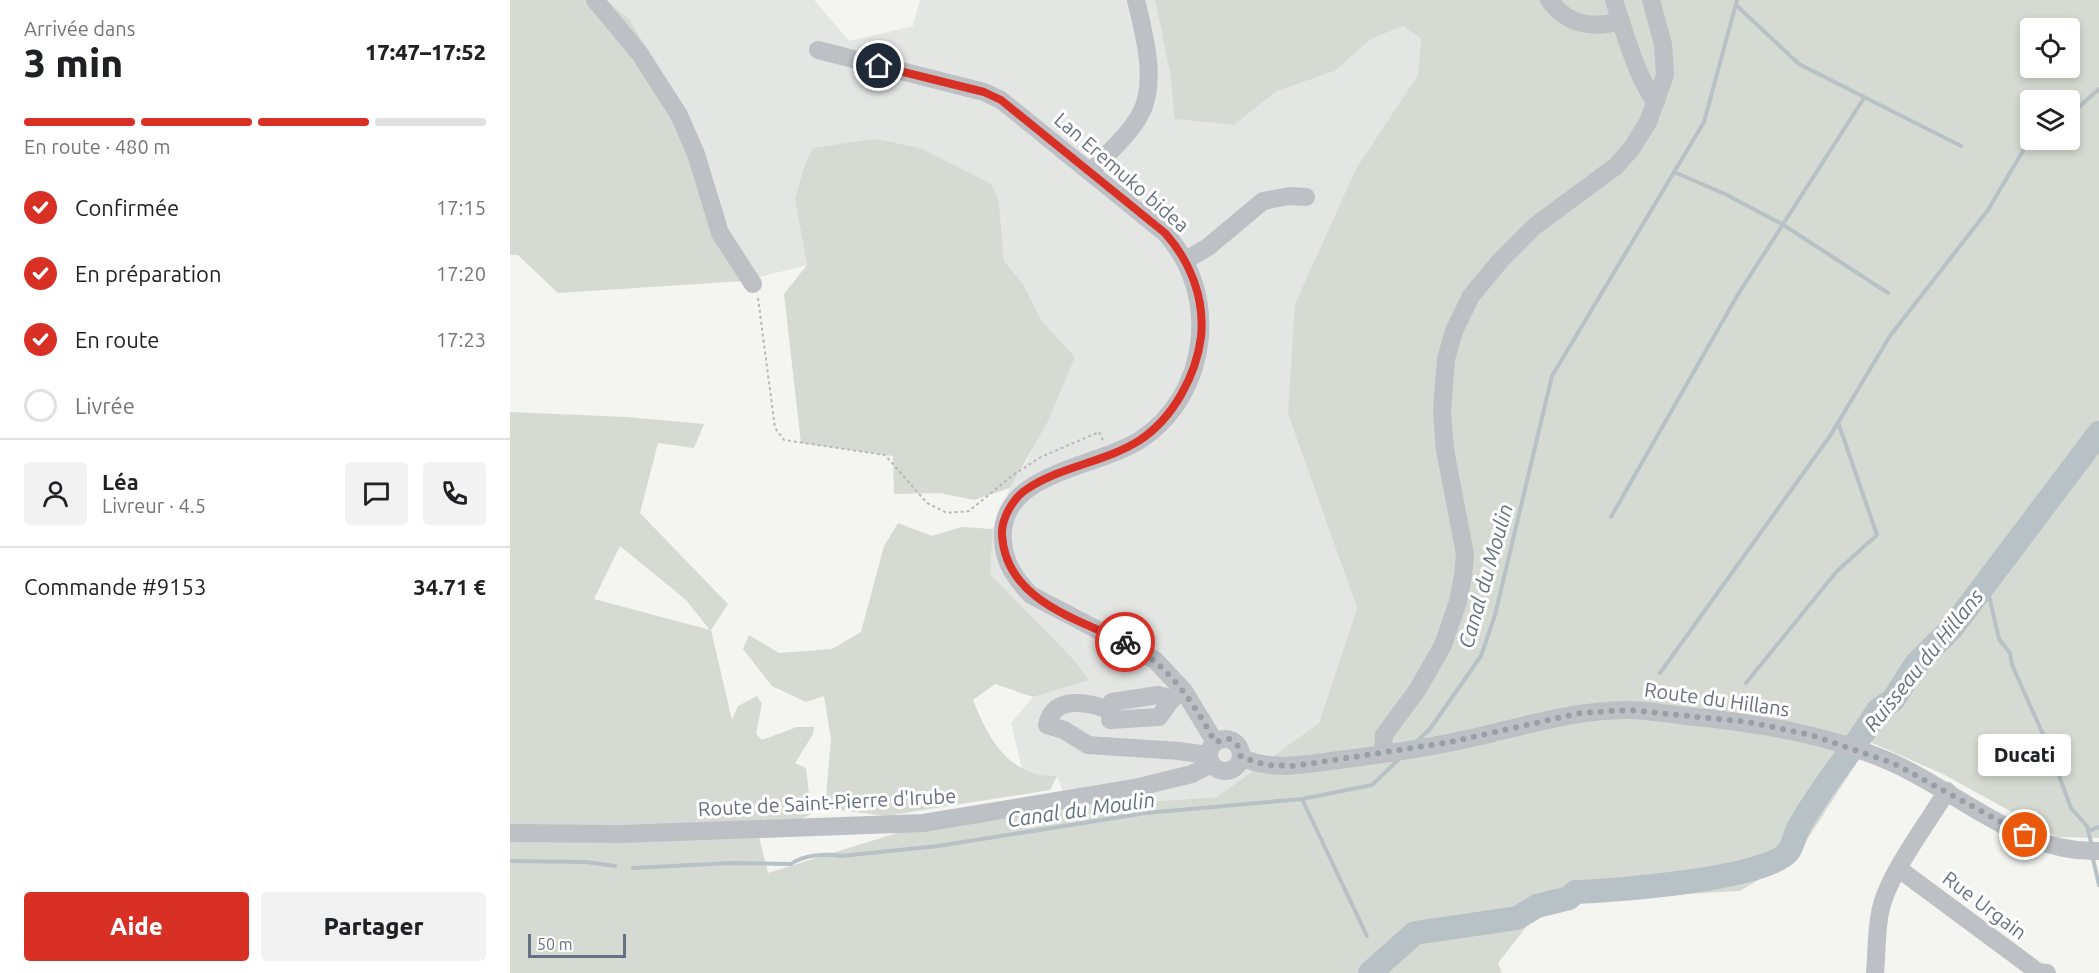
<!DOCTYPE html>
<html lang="fr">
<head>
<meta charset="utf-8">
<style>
	:root { --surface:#fff; --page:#f2f2f2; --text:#202124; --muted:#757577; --line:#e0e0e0; --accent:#d93025 }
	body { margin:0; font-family:Ubuntu,sans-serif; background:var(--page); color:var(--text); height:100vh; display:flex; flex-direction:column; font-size:22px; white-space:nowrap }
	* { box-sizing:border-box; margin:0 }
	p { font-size:20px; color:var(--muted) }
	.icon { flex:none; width:33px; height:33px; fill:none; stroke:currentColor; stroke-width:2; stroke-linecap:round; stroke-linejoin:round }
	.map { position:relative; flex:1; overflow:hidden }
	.sheet { display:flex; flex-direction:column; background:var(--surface); width:510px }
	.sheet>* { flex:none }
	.controls { position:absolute; left:1510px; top:18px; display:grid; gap:12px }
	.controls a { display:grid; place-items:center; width:60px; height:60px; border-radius:6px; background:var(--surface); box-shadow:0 3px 9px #0003; font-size:30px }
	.scale { position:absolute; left:18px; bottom:15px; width:98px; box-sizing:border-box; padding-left:6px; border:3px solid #66727f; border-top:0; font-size:16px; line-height:21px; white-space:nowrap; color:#66727f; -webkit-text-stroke:4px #fff; paint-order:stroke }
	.pin { position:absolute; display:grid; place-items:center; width:51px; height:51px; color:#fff; margin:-26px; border:3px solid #fff; border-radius:50%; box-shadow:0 2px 6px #0007 }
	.courier { position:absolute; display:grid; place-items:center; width:60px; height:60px; margin:-30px; border:4px solid #d93025; border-radius:50%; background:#fff; color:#222; box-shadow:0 2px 8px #0007 }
	.bubble { position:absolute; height:42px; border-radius:6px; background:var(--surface); box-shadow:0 3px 9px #0003; font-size:20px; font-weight:800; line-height:42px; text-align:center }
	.head em { font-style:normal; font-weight:800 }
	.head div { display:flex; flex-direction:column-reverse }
	.head { display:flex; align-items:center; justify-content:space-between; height:102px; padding:0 24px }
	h1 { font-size:39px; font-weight:800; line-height:45px }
	.bar { display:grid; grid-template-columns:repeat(4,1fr); gap:9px 6px; align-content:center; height:72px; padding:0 24px }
	.bar i { height:8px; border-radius:4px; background:var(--line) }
	.bar .on { background:var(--accent) }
	.bar p { grid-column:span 4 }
	.line { display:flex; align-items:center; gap:15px; padding:0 24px; border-top:2px solid var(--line) }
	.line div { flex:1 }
	.round { display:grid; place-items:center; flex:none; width:63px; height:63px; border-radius:6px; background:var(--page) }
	ol { padding:0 24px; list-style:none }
	li { display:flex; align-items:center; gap:18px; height:66px }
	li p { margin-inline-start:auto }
	li .icon { padding:6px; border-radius:50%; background:var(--accent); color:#fff; stroke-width:4 }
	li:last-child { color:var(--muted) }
	li i { width:33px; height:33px; border:3px solid var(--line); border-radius:50% }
	.primary-button { display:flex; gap:12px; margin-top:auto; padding:12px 24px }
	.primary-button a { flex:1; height:69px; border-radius:6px; background:var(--accent); color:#fff; font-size:24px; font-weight:800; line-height:69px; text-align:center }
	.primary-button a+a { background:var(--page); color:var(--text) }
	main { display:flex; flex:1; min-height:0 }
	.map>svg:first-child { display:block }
	.built { fill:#e4e6e4 }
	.green { fill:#d5dad2; fill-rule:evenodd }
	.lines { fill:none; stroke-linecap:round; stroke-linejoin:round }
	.stream { stroke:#b8c1c6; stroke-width:4 }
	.river { stroke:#b8c1c6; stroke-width:24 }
	.path { stroke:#b7b9bc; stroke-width:2; stroke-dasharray:3 3; stroke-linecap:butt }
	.minor { stroke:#bdc0c4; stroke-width:18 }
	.done { stroke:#98a0a7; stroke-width:6; stroke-dasharray:0 10.8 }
	.route { stroke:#d93025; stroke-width:8 }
	.labels { text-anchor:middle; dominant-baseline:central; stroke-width:6; stroke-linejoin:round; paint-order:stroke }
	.street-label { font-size:20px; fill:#66727f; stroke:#fff }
	.water-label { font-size:21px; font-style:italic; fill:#62737c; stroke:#fff }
</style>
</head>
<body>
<main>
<section class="sheet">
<div class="head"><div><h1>3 min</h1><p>Arrivée dans</p></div><em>17:47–17:52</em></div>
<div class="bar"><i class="on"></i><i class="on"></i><i class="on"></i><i></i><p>En route · 480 m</p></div>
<ol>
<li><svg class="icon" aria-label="check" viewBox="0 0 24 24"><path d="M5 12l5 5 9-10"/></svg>Confirmée<p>17:15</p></li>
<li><svg class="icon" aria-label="check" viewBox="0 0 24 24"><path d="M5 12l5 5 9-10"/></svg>En préparation<p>17:20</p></li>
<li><svg class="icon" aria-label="check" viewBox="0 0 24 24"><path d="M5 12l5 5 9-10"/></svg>En route<p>17:23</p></li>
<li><i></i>Livrée</li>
</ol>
<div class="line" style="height:108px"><a class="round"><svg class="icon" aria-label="person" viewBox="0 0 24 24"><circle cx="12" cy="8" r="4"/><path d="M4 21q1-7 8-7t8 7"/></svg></a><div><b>Léa</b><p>Livreur · 4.5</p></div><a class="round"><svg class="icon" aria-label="chat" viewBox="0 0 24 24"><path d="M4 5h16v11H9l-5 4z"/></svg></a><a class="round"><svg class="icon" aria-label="phone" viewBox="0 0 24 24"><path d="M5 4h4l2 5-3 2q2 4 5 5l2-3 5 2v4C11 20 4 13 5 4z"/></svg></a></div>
<div class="line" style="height:78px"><div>Commande #9153</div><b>34.71 €</b></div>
<div class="primary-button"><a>Aide</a><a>Partager</a></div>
</section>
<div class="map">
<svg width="1589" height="973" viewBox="0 0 1589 973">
	<rect width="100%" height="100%" fill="#f4f4f1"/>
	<!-- built -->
	<path class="built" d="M 96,0 L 304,0 L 339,41 L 403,26 L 410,0 L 645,0 L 661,78 L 664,119 L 724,125 L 767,91 L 825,71 L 861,39 L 893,26 L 911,39 L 908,75 L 847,167 L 834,198 L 778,414 L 847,608 L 809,723 L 707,797 L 560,808 L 547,776 L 528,777 L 512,769 L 501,723 L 523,697 L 578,680 L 565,661 L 479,574 L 483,529 L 500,488 L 517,461 L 565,357 L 532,321 L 513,284 L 494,261 L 489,202 L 285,200 L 297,265 L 234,281 Z"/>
	<!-- green -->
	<g class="green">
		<path d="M 0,0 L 96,0 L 119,19 L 185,129 L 234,281 L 48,293 L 8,255 L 0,255 Z"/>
		<path d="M 645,0 L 1589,0 L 1589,838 L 1547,837 L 1433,774 L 1360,742 L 1286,857 L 1230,891 L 1105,898 L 1059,898 L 1021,921 L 988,963 L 992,973 L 0,973 L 0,412 L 116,417 L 194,424 L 184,448 L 148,443 L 130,513 L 218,604 L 201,630 L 222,720 L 228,706 L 247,696 L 252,704 L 246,734 L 252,740 L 287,727 L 304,727 L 303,734 L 285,763 L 296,768 L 299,794 L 307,809 C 293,825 264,823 245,820 L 258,873 L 442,816 L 707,797 L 809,723 L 847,608 L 778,414 L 785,304 L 847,167 L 908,75 L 911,39 L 893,26 L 861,39 L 825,71 L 767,91 L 724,125 L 664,119 L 661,78 ZM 1521,28 L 1560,28 L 1560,68 L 1521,68 ZM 1521,100 L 1560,100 L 1560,140 L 1521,140 ZM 110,546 L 176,600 L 200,630 L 84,599 Z"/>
		<path d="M 365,139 L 410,148 L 481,184 L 489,202 L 494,261 L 513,284 L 532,321 L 565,357 L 538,421 L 500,488 L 464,500 L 430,493 L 384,494 L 383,456 L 291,443 L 274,294 L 297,265 L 285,200 L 294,167 L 303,148 Z"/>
		<path d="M 388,523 L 422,536 L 451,527 L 483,529 L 480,574 L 565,661 L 579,680 L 523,697 L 485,684 L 463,700 C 479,740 499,777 547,776 L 540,790 L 376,816 L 315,808 L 321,739 L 314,696 L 296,702 L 262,686 L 233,649 L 239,635 L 269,653 L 322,649 L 351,632 L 374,546 Z"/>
	</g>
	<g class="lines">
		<!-- stream -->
		<g class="stream">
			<path d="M 1226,5 L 1289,64 L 1451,146"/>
			<path d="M 1560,115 L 1589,89"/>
			<path d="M 1164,172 L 1215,194 L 1272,224 L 1378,293"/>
			<path d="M 1101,517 L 1227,296 L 1354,98"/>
			<path d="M 1476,583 L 1489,639 L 1500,653 L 1502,665 L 1536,741 L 1561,808 L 1577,826 L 1581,842"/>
			<path d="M 1150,673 L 1320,436 L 1380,336 L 1478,210 L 1514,149 L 1527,140"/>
			<path d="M 1236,683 L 1327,571 L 1367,535 L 1328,422"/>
			<path d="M 906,742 L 920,729 L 971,656 L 985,615 L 1042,376 L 1194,122 L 1227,0"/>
			<path d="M 792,799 L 857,936"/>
			<path d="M 1578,831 L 1589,827"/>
			<path d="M 1583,859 L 1589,885"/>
			<path d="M 0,861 L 76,862 L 105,866"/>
			<path d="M 123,868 L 221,863 L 281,864 C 293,855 317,853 331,856 L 428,846 L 636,813 L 792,799 L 862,785 L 890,758"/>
		</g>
		<!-- river -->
		<path class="river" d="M 860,973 L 905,933 L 1007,918 L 1027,906 L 1059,898 L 1065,892 C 1103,891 1256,879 1278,852 C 1283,846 1285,834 1289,827 C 1311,786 1344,750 1368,710 L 1383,700 L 1406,664 L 1442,628 L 1589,433"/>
		<!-- path -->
		<path class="path" d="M 248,298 L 265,428 L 274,440 L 375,455 L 417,503 L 437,513 L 459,511 L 503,475 L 531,457 L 589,432 L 593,440"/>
		<!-- minor -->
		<g class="minor">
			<path d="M 85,0 L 130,54 L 169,115 L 186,154 L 210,233 L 243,284"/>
			<path d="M 1039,0 C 1058,25 1081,29 1111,21"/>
			<path d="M 1104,0 C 1113,28 1128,81 1146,102"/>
			<path d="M 308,50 L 474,92 L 491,100 L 655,233 C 710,293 700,394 630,440 C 587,468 488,472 493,540 C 494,563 506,580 521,595 L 645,660 L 674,691 L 705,742"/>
			<path d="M 580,172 C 597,154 618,136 630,115 C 648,82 634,34 626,0"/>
			<path d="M 676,260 L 698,247 L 753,201 L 780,196 L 796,197"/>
			<path d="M 662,699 L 648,695 L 602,702 L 600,720 L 649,717 L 662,699 L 674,691"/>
			<path d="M 601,711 C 580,702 543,694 537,725 L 554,730 L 578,745 L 669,751 L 698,755"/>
			<circle cx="715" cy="755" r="16"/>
			<path d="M 873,754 L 874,735 L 908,689 L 933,645 L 948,602 L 953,576 L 955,554 L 935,450 L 932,411 L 936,359 L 944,331 L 961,296 L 990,261 L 1025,226 L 1106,166 L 1122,148 L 1138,122 L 1155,75 L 1153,44 L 1141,0"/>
			<path d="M 731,757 C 761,772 796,764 829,760 C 876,754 924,747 971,736 C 1020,724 1068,710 1118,710 C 1137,710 1158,714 1177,716 C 1247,723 1318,734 1383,763 C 1450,793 1512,854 1589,851"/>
			<path d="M 0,833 L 112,834 L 413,823 L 625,788 L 682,774 L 701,764"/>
			<path d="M 1389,869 L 1528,972 L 1537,973"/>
			<path d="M 1365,973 C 1367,953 1366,932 1370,913 C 1376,877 1417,824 1437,791"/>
		</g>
	</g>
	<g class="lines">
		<!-- done -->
		<path class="done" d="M 615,642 C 657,663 683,701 705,742 L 719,739 L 728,746 L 731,757 L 756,765 L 784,766 L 941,742 L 1070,713 L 1119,710 L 1238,722 L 1301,735 L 1383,763 L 1515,835"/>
		<!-- route -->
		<path class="route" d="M 369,66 L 474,92 L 491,100 L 655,233 C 680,261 695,298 691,337 C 686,376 663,418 630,440 C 596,462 551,466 517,489 C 503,498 491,519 492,535 C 496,600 565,618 615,642"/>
	</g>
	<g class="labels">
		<!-- street labels -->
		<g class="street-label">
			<text transform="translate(612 172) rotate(41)">Lan Eremuko bidea</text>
			<text transform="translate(1207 699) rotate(8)">Route du Hillans</text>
			<text transform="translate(317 802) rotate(-3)">Route de Saint-Pierre d'Irube</text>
			<text transform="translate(1475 905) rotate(37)">Rue Urgain</text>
		</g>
		<!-- water labels -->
		<g class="water-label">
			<text transform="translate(975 576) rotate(-74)">Canal du Moulin</text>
			<text transform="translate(1413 660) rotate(-51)">Ruisseau du Hillans</text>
			<text transform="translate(571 809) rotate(-8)">Canal du Moulin</text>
		</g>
	</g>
</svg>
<div class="controls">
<a><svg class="icon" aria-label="locate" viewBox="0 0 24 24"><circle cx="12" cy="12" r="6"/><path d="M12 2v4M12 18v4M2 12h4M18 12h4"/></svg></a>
<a><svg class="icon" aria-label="layers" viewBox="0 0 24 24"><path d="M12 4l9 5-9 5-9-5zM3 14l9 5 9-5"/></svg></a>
</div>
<div class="scale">50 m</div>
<div class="pin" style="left:1515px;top:835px;background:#ea580c"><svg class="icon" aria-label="bag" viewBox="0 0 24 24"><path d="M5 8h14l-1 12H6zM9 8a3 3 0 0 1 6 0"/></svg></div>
<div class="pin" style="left:369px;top:66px;background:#1f2937"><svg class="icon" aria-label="home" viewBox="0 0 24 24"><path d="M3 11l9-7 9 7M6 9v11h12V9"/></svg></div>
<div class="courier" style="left:615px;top:642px"><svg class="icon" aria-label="bike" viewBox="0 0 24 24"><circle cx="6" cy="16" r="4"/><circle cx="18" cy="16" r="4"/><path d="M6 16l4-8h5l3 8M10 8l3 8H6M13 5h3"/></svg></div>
<div class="bubble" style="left:1468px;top:734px;width:93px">Ducati</div>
</div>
</main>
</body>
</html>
